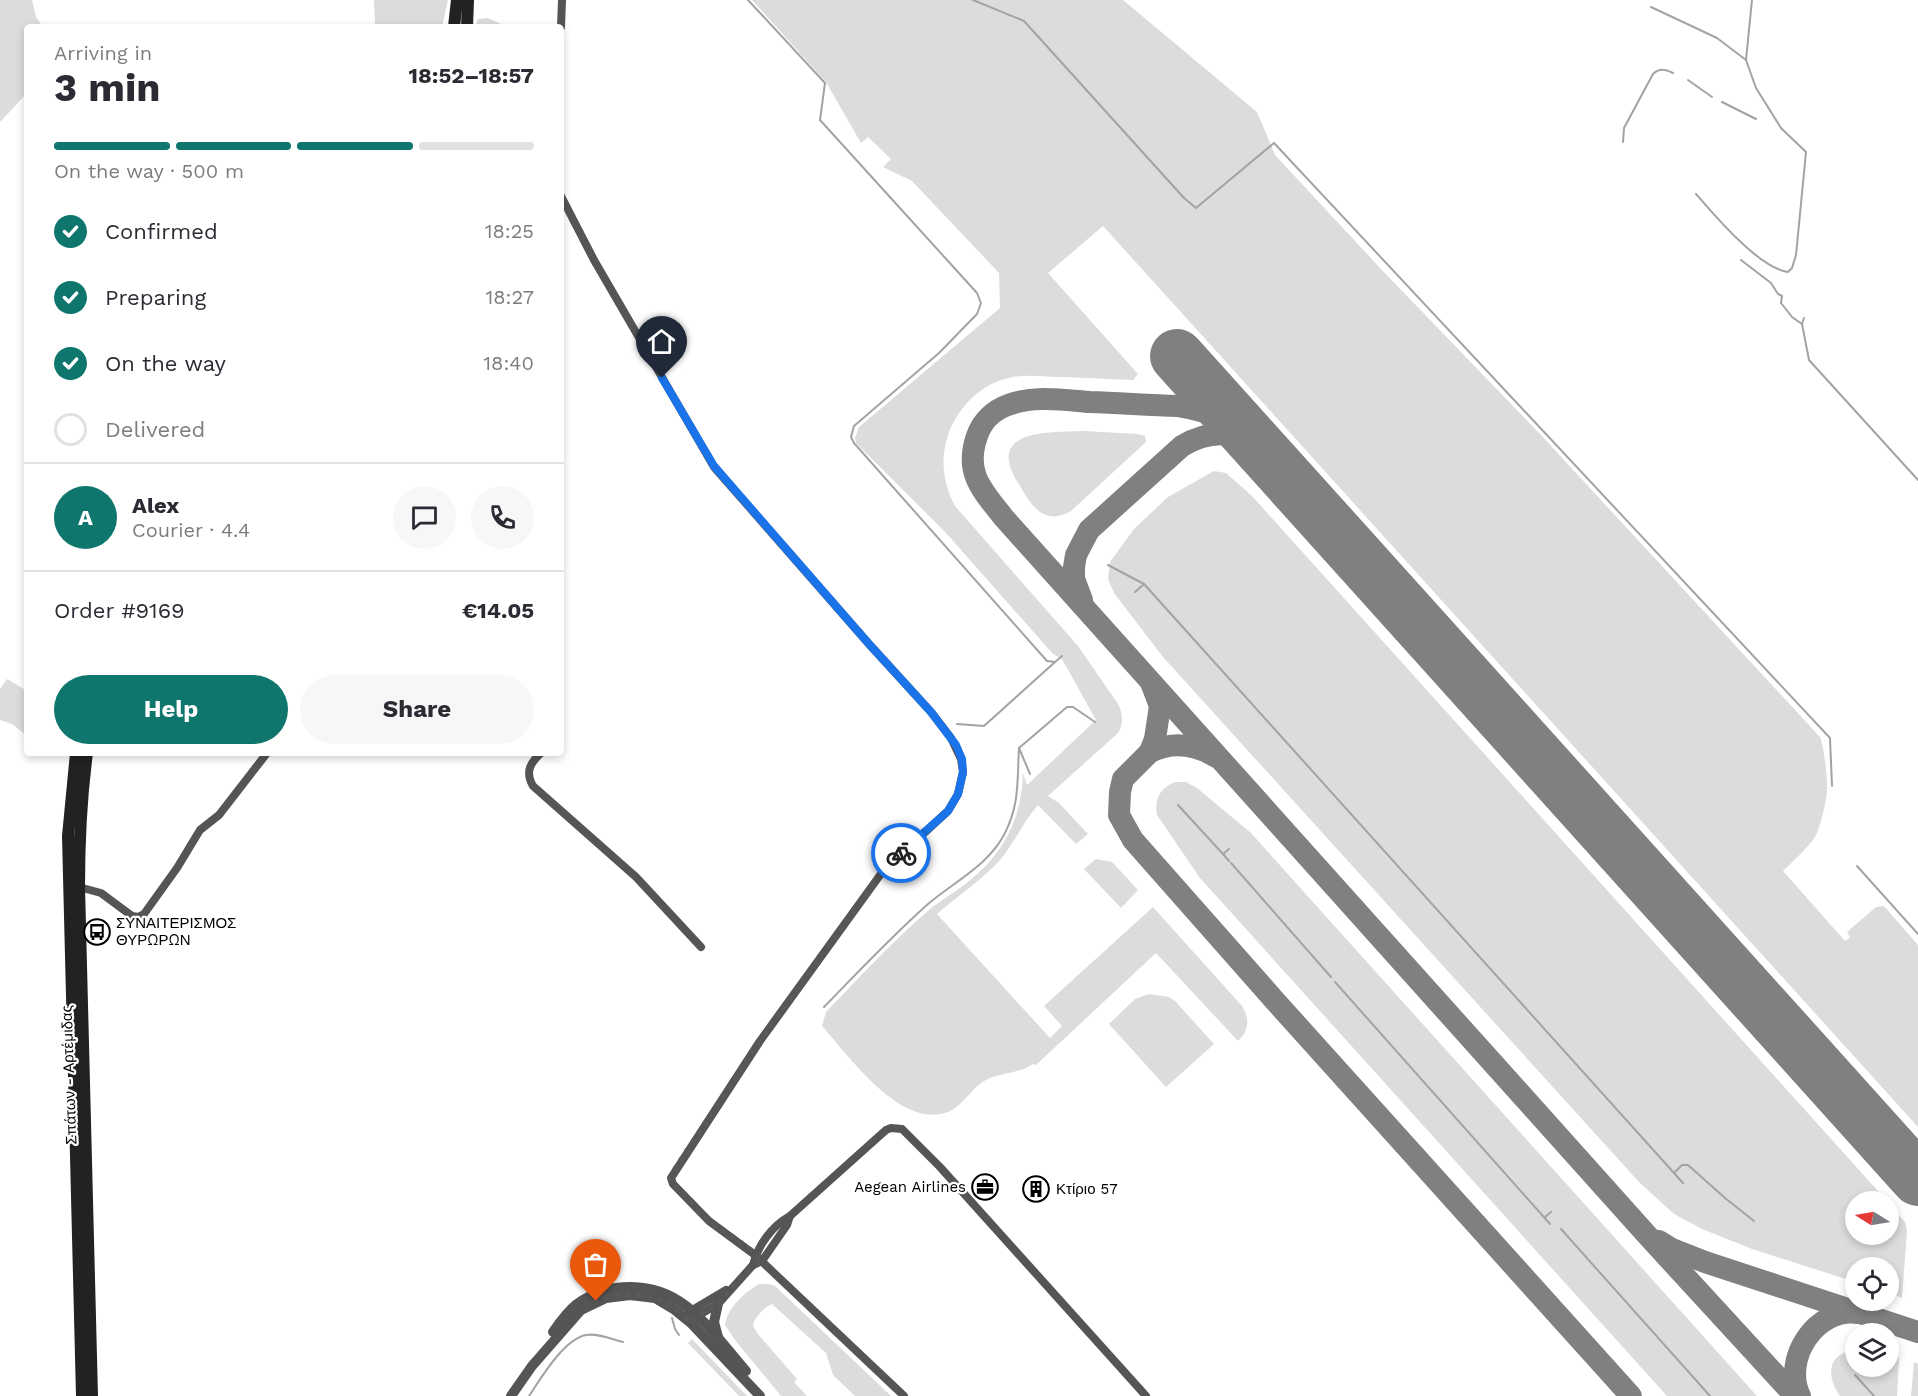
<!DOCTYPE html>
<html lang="en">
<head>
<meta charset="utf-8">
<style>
	:root { --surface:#fff; --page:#f7f7f7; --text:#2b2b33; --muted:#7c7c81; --line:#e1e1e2; --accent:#0f766e }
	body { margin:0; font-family:"Work Sans",sans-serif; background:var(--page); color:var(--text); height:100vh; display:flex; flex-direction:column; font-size:22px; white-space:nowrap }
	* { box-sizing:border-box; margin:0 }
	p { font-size:20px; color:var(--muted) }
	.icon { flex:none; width:33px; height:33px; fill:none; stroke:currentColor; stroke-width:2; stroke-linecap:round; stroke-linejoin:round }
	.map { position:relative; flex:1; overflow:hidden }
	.details { position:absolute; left:24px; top:24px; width:540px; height:732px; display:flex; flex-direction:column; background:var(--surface); border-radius:6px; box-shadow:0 3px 9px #0003 }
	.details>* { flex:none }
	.needle { width:39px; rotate:281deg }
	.fabs { position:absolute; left:1845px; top:1191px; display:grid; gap:12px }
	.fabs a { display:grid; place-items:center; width:54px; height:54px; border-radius:50%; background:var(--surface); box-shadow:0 3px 9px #0003; font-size:30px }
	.pin { position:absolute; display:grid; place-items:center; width:51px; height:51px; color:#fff; margin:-62px -26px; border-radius:50% 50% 50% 0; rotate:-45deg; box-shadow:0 0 6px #0007 }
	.pin .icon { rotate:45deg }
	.courier { position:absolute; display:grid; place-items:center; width:60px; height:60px; margin:-30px; border:4px solid #1a73e8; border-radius:50%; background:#fff; color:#222; box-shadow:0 2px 8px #0007 }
	.overview em { font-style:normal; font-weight:700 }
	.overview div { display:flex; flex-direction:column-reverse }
	.overview { display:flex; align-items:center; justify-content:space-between; height:102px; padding:0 30px }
	h1 { font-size:39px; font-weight:700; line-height:45px }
	.bar { display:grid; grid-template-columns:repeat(4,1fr); gap:9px 6px; align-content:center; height:72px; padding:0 30px }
	.bar i { height:8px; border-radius:4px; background:var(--line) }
	.bar .current { background:var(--accent) }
	.bar p { grid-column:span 4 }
	.line { display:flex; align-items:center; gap:15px; padding:0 30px; border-top:2px solid var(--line) }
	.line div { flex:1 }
	.round { display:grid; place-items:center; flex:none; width:63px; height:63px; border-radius:32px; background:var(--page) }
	ol { padding:0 30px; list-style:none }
	li { display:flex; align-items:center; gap:18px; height:66px }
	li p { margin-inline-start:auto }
	li .icon { padding:6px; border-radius:50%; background:var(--accent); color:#fff; stroke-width:4 }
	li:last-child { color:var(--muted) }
	li i { width:33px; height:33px; border:3px solid var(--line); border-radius:50% }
	.cta { display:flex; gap:12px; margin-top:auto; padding:12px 30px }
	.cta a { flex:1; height:69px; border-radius:36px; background:var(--accent); color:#fff; font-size:24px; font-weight:700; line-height:69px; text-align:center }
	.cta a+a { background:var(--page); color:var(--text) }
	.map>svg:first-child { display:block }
	.green { fill:#dcdcdc }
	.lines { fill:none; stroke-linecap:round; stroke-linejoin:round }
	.stream { stroke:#a3a3a3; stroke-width:2 }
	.taxiway { stroke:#808080; stroke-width:22 }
	.runway { stroke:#808080; stroke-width:54 }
	.minor { stroke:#555; stroke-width:8 }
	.tertiary { stroke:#555; stroke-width:10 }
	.secondary { stroke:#222; stroke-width:12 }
	.done { stroke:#595959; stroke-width:6; stroke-dasharray:0 10.8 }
	.route { stroke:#1a73e8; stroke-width:8 }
	.labels { text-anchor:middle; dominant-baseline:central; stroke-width:4.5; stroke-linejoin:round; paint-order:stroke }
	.poi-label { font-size:15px; fill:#000; stroke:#fff; text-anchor:start }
	.street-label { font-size:15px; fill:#000; stroke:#fff }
</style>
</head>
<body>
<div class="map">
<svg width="1918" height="1396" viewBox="0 0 1918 1396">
	<rect width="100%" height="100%" fill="#fff"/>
	<!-- green -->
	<g class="green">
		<path d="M 0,0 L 32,0 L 36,17 L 43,27 L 27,27 L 27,93 L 0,122 Z"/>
		<path d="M 374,0 L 448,0 L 442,27 L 378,27 L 375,24 Z"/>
		<path d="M 752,0 L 1123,0 L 1257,112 L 1275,155 L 1381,269 L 1540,434 L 1820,737 C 1824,746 1828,781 1827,792 C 1826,802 1820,829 1815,837 C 1806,850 1794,860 1783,871 L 1845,941 L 1850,937 L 1847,932 L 1876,907 L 1884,906 L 1918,945 L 1918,1127 L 1103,226 L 1048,273 L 1138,374 L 1133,380 C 1110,379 1087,378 1064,377 C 1047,377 1030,374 1013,377 C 983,382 958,406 948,435 C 940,459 943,484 955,506 L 1078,646 L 1118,704 C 1123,714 1124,725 1117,734 L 1048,796 L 1059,803 L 1088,834 L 1076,844 L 1038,805 C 1023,822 1015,842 1001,859 C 982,880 959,895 937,914 L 1050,1038 L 1062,1026 L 1044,1006 L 1153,907 L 1242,1006 C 1250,1019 1249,1031 1238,1041 L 1156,953 L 1036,1065 L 1033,1064 C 1019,1074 1002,1072 986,1080 C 971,1088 963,1106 948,1112 C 901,1130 849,1056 822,1026 L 826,1012 C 857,980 887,947 920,918 C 932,906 946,898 960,888 C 1000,859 1022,822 1023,773 L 1027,785 L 1096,720 L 1062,659 L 1053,654 L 947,534 L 856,443 L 855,438 L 859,427 L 1000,308 L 999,273 L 912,181 L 883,167 L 891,159 L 868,137 L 861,143 L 826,82 Z"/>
		<path d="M 488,18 L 508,27 L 475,27 L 478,19 Z"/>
		<path d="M 1083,431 L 1138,434 L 1145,436 L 1146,442 L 1071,511 C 1045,526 1032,507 1020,486 C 1010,471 999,449 1023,438 C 1040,431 1064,432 1083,431 Z"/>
		<path d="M 1214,471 L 1226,473 L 1252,496 L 1887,1201 L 1856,1202 L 1856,1234 L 1888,1234 L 1889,1204 L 1905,1222 L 1907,1230 L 1902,1298 L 1889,1293 L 1888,1268 L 1856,1268 L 1855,1282 L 1752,1249 L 1702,1229 L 1674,1214 L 1639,1182 L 1163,657 L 1114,593 L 1108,579 L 1110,562 L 1134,529 L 1168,497 Z"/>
		<path d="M 7,679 L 27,691 L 27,736 L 12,724 L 0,720 L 0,689 Z"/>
		<path d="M 1175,782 L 1186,782 L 1197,788 L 1251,833 L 1757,1396 L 1667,1396 L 1200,878 L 1157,815 C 1154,799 1160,788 1175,782 Z"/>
		<path d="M 1096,859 L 1112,862 L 1138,890 L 1121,908 L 1084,869 Z"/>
		<path d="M 1149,994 L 1169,997 L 1175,1001 L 1214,1044 L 1166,1087 L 1109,1024 L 1135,999 Z"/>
		<path d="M 759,1284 L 768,1284 L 775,1286 L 891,1396 L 855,1396 L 833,1375 L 826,1353 L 772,1304 C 764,1307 755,1317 753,1325 L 757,1333 L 797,1379 L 794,1382 L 807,1396 L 781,1396 L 735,1340 L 725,1325 C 727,1308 744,1293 759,1284 Z"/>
		<path d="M 692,1339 L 747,1396 L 739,1396 L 688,1343 Z"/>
		<path d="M 1855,1350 L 1856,1366 L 1888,1366 L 1889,1356 L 1899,1358 L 1897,1396 L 1840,1396 C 1826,1376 1827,1353 1855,1350 Z"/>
		<path d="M 1914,1362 L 1918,1364 L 1918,1396 L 1911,1396 Z"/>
	</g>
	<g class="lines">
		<!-- stream -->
		<g class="stream">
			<path d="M 748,0 L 825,83 L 820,120 L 977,293 L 981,303 L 977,314 L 939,353 L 854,426 L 851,437 L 854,443 L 1047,661 L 1055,662 L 1062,656"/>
			<path d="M 973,0 L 1024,21 L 1184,198 L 1196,208 L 1274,143 L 1830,738 L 1832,786"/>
			<path d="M 1651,7 L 1717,38 L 1746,60 L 1752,0"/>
			<path d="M 1688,80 L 1712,97"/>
			<path d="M 1722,102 L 1756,119"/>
			<path d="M 1623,142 L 1624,128 L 1653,74 C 1659,68 1665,69 1673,73"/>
			<path d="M 1696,194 C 1715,216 1759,268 1788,272 L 1792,268 L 1796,255 L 1806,152 L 1781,128 L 1756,88 L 1746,60"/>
			<path d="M 1741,260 L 1771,283 L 1778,294 L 1782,296 L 1781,303 L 1792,317 L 1802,324 L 1809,360 L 1918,480"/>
			<path d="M 1802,324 L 1804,318"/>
			<path d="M 1108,565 L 1144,584 L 1683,1183"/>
			<path d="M 1135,592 L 1144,584"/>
			<path d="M 957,724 L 984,726 L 1055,662"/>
			<path d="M 1030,774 L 1019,748 L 1067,707 L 1073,707 L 1095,722"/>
			<path d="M 1178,805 L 1223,854"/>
			<path d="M 1229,849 L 1223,854 L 1229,861"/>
			<path d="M 1231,863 L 1331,977"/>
			<path d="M 1857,866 L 1918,934"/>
			<path d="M 1335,982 L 1550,1224"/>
			<path d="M 824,1007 C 858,972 892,936 928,904 C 955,881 989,865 1005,833 C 1020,803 1017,780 1019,748"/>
			<path d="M 1674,1173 L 1682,1165 L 1688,1165 L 1725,1198 L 1754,1221"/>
			<path d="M 1545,1217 L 1551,1212"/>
			<path d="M 1561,1229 L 1710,1396"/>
			<path d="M 672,1318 L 675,1329 L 679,1335"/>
			<path d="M 1855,1375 L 1874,1396"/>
			<path d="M 529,1396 C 541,1378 564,1339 586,1335 C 598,1333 611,1339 623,1342"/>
		</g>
		<!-- taxiway -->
		<g class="taxiway">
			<path d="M 1259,447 C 1233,423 1213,411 1178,406 C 1148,405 1119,403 1090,402 C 1064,400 1034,395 1008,405 C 994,410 982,421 977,436 C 964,473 982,490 1004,518 L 1647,1235 L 1795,1396"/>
			<path d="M 1082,600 L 1074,579 L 1074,567 L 1076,555 L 1089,530 L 1182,446 C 1202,434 1223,430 1245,439"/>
			<path d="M 1152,685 L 1160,706 L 1155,739 L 1150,752 L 1123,779 L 1120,792 L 1119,815 L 1133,840 L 1276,1002 L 1631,1396"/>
			<path d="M 1150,752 C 1173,741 1195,744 1216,757"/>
			<path d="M 1659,1241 L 1672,1249 L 1705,1262 L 1918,1332"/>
			<path d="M 1800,1396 C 1782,1359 1816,1307 1858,1313"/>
		</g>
		<!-- runway -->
		<path class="runway" d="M 1177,356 L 1918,1179"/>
		<!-- minor -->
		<g class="minor">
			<path d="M 561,27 L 562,0"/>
			<path d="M 561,196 L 594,260 L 714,467 L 869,644 L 931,712 L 951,738 L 961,759 L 963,772 L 958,794 L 948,811 L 883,871 L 760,1041 L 671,1178 L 673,1184 L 709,1221 L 755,1255 L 904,1396"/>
			<path d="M 541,753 C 530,763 525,772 533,786 L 636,877 L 701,947"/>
			<path d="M 79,887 L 101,893 L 132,916 L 138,917 L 144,914 L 177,868 L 200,830 L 219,815 L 267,753"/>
			<path d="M 753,1265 C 758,1245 772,1226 790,1216 L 886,1130 L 891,1128 L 902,1129 L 940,1167 L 1146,1396"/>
			<path d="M 689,1312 L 726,1290"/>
			<path d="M 694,1318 L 718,1304 L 753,1265 L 762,1261 L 787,1225 L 790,1216"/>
		</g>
		<!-- tertiary -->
		<g class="tertiary">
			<path d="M 718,1304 L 714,1322 L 718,1337"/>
			<path d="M 553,1332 C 560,1322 567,1312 577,1304 C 609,1281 654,1281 686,1306 C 708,1323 727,1349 746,1371"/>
			<path d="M 511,1396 L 532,1366 L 581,1310 L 606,1298 L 630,1295 L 655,1298 L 675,1310 L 691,1323 L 760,1396"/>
		</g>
		<!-- secondary -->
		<g class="secondary">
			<path d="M 454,27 L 457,0"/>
			<path d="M 467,27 L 468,0"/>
			<path d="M 76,753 L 68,836 L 82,1396"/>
			<path d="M 87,753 C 81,798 79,842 79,887 L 92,1396"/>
		</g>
	</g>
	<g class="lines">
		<!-- done -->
		<path class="done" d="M 596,1301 C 615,1294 641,1291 661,1300 C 672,1305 681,1315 691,1323 C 697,1314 709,1311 718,1304 C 734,1291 742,1270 762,1261 L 749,1249 L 709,1221 L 673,1184 L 671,1178 L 674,1171 L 760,1041 L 883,871 L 901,853"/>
		<!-- route -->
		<path class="route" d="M 662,378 L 714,466 L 869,644 L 931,712 L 956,745 L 962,759 L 963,772 L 958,794 L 948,811 L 901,853"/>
	</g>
	<!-- icons -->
	<defs>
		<g id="bus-ring" transform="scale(1.35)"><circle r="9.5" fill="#fff" stroke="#000" stroke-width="1.5"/><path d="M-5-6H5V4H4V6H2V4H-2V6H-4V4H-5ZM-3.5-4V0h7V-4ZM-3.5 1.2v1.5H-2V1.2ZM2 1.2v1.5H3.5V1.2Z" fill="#000"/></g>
		<g id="office-ring" transform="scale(1.35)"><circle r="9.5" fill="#fff" stroke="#000" stroke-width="1.5"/><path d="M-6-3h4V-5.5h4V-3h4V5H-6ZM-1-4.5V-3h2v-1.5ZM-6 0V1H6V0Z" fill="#000"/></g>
		<g id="building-ring" transform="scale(1.35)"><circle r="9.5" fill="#fff" stroke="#000" stroke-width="1.5"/><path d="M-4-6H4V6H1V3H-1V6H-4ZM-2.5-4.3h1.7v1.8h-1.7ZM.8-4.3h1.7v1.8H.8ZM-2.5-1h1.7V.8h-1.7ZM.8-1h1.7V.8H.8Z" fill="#000"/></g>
	</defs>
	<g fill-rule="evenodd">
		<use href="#bus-ring" x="97" y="932"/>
		<use href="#office-ring" x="985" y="1187"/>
		<use href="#building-ring" x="1036" y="1189"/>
	</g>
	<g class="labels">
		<!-- poi labels -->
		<g class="poi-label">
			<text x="116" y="923">ΣΥΝΑΙΤΕΡΙΣΜΟΣ<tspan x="116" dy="17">ΘΥΡΩΡΩΝ</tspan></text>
			<text x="966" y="1187" text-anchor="end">Aegean Airlines</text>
			<text x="1056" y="1189">Κτίριο 57</text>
		</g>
		<!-- street labels -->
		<g class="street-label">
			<text transform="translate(69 1075) rotate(-92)">Σπάτων - Αρτέμιδας</text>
		</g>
	</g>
</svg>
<div class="fabs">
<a><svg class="needle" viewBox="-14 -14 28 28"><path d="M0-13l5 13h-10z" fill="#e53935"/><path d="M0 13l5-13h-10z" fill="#7c7c81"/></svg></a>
<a><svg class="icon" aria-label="locate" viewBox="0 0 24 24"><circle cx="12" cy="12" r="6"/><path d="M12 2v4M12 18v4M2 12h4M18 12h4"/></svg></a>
<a><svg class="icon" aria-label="layers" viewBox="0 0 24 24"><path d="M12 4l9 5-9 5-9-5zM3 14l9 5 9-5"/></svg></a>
</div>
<div class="pin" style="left:596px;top:1301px;background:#ea580c"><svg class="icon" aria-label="bag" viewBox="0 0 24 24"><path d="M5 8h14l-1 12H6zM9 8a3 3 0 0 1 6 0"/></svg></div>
<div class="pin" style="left:662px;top:378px;background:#1f2937"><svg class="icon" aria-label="home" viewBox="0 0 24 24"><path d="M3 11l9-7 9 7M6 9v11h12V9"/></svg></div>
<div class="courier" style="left:901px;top:853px"><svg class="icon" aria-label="bike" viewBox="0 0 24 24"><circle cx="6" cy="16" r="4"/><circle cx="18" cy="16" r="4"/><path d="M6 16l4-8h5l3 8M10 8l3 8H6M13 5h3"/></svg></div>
<section class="details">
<div class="overview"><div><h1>3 min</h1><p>Arriving in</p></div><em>18:52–18:57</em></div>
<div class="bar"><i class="current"></i><i class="current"></i><i class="current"></i><i></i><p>On the way · 500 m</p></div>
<ol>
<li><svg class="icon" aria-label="check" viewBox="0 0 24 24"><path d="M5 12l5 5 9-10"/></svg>Confirmed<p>18:25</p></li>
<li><svg class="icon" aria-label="check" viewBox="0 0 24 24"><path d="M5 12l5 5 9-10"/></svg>Preparing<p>18:27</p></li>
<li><svg class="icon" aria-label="check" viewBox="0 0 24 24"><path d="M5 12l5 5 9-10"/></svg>On the way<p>18:40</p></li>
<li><i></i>Delivered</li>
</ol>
<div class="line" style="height:108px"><b class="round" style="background:var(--accent);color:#fff">A</b><div><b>Alex</b><p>Courier · 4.4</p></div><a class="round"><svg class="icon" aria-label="chat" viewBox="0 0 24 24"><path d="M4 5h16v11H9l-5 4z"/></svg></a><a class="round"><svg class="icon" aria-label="phone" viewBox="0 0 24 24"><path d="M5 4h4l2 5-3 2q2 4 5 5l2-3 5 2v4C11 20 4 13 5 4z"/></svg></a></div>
<div class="line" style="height:78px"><div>Order #9169</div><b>€14.05</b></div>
<div class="cta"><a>Help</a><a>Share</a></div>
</section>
</div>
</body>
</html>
